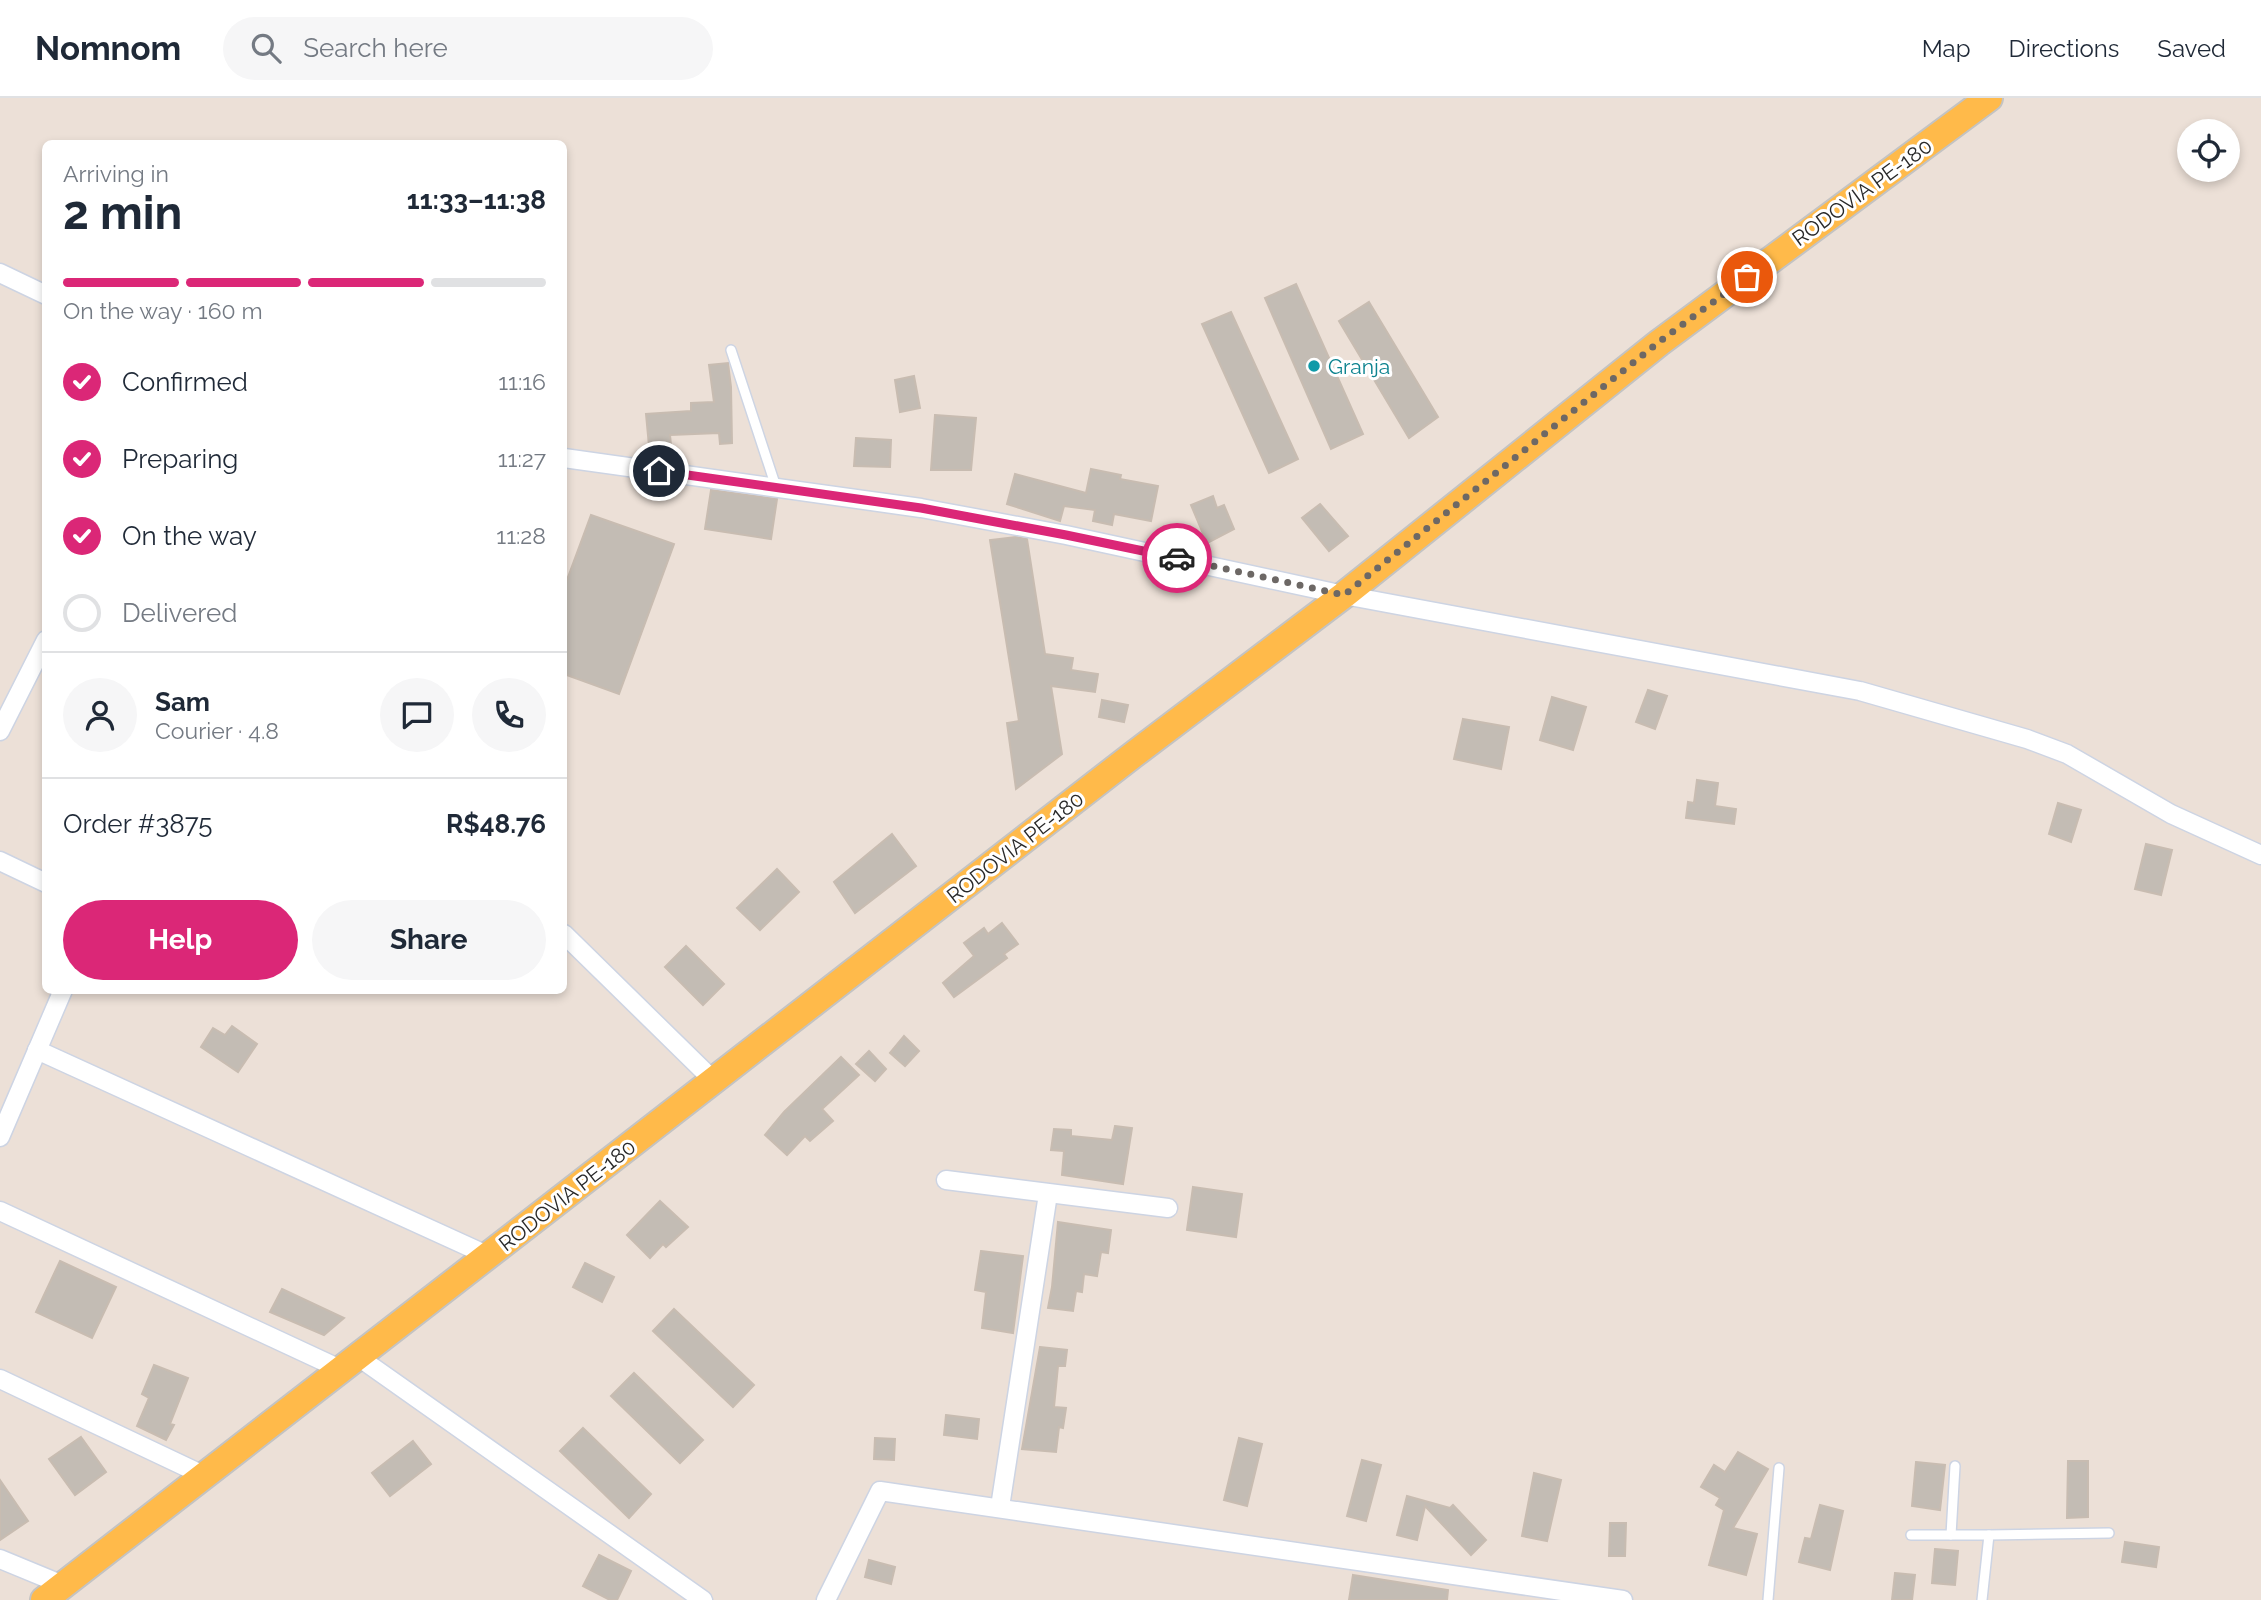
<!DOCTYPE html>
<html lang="en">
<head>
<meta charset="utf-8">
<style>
	:root { --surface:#fff; --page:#f6f6f7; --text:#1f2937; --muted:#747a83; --line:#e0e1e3; --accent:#db2777 }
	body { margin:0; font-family:Raleway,sans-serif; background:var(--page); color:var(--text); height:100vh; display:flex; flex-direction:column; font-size:26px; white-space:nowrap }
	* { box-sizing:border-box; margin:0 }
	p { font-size:23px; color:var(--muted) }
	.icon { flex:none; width:38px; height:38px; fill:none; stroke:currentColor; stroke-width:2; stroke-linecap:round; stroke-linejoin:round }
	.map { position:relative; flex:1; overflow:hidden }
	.sheet { position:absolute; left:42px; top:42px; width:525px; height:854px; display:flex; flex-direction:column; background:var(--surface); border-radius:10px; box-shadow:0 4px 10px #0003 }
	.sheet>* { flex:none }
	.tools { position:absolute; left:2177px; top:21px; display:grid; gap:14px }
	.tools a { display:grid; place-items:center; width:63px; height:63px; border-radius:50%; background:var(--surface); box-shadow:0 4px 10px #0003; font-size:35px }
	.pin { position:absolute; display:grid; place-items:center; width:60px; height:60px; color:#fff; margin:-30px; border:4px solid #fff; border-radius:50%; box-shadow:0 2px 7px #0007 }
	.courier { position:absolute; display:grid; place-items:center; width:70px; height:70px; margin:-35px; border:5px solid #db2777; border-radius:50%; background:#fff; color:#222; box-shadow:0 2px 9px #0007 }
	.head em { font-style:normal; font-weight:700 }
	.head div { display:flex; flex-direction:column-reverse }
	.head { display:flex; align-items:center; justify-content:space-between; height:119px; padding:0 21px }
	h1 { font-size:46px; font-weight:700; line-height:52px }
	.bar { display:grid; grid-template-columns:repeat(4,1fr); gap:10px 7px; align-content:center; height:84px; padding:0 21px }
	.bar i { height:9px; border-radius:5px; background:var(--line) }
	.bar .selected { background:var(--accent) }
	.bar p { grid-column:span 4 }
	.line { display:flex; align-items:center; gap:18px; padding:0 21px; border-top:2px solid var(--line) }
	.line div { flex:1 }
	.round { display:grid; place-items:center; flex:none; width:74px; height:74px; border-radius:37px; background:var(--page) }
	ol { padding:0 21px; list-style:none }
	li { display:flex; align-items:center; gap:21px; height:77px }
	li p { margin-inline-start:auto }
	li .icon { padding:7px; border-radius:50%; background:var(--accent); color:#fff; stroke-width:4 }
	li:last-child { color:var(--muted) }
	li i { width:38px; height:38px; border:4px solid var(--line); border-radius:50% }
	.cta { display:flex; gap:14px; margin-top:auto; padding:14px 21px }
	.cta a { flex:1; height:80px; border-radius:42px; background:var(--accent); color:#fff; font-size:28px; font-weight:700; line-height:80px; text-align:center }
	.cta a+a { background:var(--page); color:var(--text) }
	header { display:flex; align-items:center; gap:42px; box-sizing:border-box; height:98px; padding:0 35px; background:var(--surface); border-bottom:2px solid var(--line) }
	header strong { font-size:33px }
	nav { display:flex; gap:38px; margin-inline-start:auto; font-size:24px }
	.search { width:490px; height:63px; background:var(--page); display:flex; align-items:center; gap:18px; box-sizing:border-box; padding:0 24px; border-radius:38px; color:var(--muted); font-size:26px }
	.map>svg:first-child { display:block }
	.building { fill:#c3bcb4; stroke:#c8bcb1; stroke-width:2 }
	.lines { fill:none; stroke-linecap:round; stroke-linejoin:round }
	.lane-casing { stroke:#cdd4e3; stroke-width:12 }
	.street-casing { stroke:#cdd4e3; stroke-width:21 }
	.primary-casing { stroke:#c3c3c3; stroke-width:30 }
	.lane { stroke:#fff; stroke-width:9 }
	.street { stroke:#fff; stroke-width:18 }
	.primary { stroke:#ffba4a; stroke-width:26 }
	.done { stroke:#6d6865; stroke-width:7; stroke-dasharray:0 12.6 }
	.route { stroke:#db2777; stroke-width:9 }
	.culture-dot { fill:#0f9aa8; stroke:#fff; stroke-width:2.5 }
	.labels { text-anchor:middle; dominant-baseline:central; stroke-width:6; stroke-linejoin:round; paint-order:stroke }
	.street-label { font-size:21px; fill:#282828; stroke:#fff }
	.culture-label { font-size:21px; fill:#0d838f; stroke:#fff; text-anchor:start }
</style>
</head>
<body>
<header>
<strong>Nomnom</strong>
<div class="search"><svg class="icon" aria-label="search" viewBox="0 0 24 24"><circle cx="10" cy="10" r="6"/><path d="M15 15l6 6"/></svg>Search here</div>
<nav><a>Map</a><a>Directions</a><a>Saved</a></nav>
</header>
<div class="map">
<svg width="2261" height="1502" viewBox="0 0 2261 1502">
	<rect width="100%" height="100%" fill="#ece0d7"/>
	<!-- building -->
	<g class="building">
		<path d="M 1296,186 L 1363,336 L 1331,351 L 1265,200 Z"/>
		<path d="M 1369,204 L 1438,319 L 1409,340 L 1339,223 Z"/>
		<path d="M 1231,214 L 1298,361 L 1269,375 L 1202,226 Z"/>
		<path d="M 728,265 L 731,289 L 732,345 L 720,346 L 719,335 L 670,337 L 671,347 L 649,348 L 646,316 L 691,313 L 691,305 L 714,304 L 709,267 Z"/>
		<path d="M 914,278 L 920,310 L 900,314 L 895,282 Z"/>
		<path d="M 935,317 L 976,320 L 971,372 L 931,372 Z"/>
		<path d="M 856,340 L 891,342 L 890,369 L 854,368 Z"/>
		<path d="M 1091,371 L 1121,377 L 1120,381 L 1158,388 L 1151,423 L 1114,416 L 1112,427 L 1093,423 L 1095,412 L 1064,408 L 1060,423 L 1007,406 L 1015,376 L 1086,395 Z"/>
		<path d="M 711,392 L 777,401 L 771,441 L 705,431 Z"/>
		<path d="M 1213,398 L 1217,410 L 1224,407 L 1234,431 L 1207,445 L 1191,407 Z"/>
		<path d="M 1320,406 L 1348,438 L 1329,453 L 1302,420 Z"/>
		<path d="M 591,417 L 674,446 L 619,596 L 564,576 L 564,490 Z"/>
		<path d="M 1016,439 L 1027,441 L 1045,556 L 1073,560 L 1071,572 L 1098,576 L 1095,594 L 1051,588 L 1062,656 L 1016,691 L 1007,625 L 1019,623 L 990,442 Z"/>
		<path d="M 1648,592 L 1667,598 L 1655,631 L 1636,624 Z"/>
		<path d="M 1552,599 L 1586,609 L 1573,652 L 1540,642 Z"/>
		<path d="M 1102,602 L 1128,607 L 1124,624 L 1099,619 Z"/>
		<path d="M 1463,621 L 1509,629 L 1501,671 L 1454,661 Z"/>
		<path d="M 1697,682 L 1718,685 L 1715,708 L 1736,711 L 1734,726 L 1686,720 L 1688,704 L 1694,705 Z"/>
		<path d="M 2058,705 L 2081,712 L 2071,744 L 2049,736 Z"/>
		<path d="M 892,736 L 916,768 L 855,815 L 834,784 Z"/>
		<path d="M 2146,746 L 2172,752 L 2161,797 L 2135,791 Z"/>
		<path d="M 777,771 L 799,794 L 760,832 L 737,810 Z"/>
		<path d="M 1002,825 L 1018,846 L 1004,856 L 1007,860 L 954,899 L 943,885 L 974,858 L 964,845 L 984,830 L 988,836 Z"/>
		<path d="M 686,848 L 724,886 L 703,907 L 665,869 Z"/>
		<path d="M 232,928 L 257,946 L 238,974 L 201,949 L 213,930 L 225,937 Z"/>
		<path d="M 904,938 L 919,953 L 905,968 L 890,955 Z"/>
		<path d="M 869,953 L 886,971 L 875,983 L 856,966 Z"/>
		<path d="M 841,959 L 859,977 L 822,1011 L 833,1023 L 810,1043 L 805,1038 L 787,1057 L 765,1037 L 784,1014 Z"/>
		<path d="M 1115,1028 L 1132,1030 L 1123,1086 L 1062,1077 L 1064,1053 L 1051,1052 L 1054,1031 L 1071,1032 L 1071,1038 L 1112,1042 Z"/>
		<path d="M 1193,1089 L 1242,1096 L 1236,1139 L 1187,1132 Z"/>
		<path d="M 660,1103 L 688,1129 L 666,1149 L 663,1146 L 650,1160 L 627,1137 Z"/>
		<path d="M 1058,1124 L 1111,1132 L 1108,1155 L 1101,1154 L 1097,1178 L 1084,1176 L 1082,1194 L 1076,1193 L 1073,1213 L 1048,1210 L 1052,1189 Z"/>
		<path d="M 981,1153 L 1023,1158 L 1013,1235 L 982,1230 L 986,1194 L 975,1192 Z"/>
		<path d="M 60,1163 L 116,1189 L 92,1240 L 36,1214 Z"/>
		<path d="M 585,1165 L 614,1179 L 602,1204 L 573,1189 Z"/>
		<path d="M 282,1191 L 344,1220 L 324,1237 L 270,1214 Z"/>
		<path d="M 674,1211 L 754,1287 L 733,1309 L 653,1233 Z"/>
		<path d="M 1040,1249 L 1067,1252 L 1065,1268 L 1058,1268 L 1054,1309 L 1066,1310 L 1063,1330 L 1059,1329 L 1056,1354 L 1022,1351 Z"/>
		<path d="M 154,1267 L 188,1280 L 170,1326 L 174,1327 L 166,1342 L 137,1328 L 149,1300 L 142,1296 Z"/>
		<path d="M 634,1275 L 703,1342 L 680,1365 L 611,1298 Z"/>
		<path d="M 946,1317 L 979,1321 L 977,1341 L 944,1337 Z"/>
		<path d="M 583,1330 L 651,1396 L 629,1420 L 560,1353 Z"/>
		<path d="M 81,1339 L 106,1374 L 75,1397 L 49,1361 Z"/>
		<path d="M 875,1340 L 895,1341 L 894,1362 L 874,1361 Z"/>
		<path d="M 1239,1340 L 1262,1346 L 1247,1408 L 1224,1402 Z"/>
		<path d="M 413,1343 L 431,1366 L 390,1398 L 372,1375 Z"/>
		<path d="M 1738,1354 L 1768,1371 L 1733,1430 L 1757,1436 L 1746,1477 L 1709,1467 L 1724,1412 L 1716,1407 L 1720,1400 L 1701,1389 L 1714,1367 L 1725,1374 Z"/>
		<path d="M 1362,1362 L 1381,1367 L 1366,1423 L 1347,1418 Z"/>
		<path d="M 2068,1363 L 2088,1363 L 2088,1419 L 2067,1420 Z"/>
		<path d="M 1916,1364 L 1945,1367 L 1940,1412 L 1912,1408 Z"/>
		<path d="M 1534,1375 L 1561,1382 L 1547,1443 L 1522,1438 Z"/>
		<path d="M 0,1382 L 28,1423 L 0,1442 Z"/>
		<path d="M 1407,1398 L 1450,1410 L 1453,1407 L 1486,1442 L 1471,1457 L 1425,1408 L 1417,1442 L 1397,1437 Z"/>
		<path d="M 1820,1407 L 1843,1413 L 1830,1472 L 1799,1464 L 1805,1440 L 1811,1441 Z"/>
		<path d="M 1610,1425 L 1626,1425 L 1625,1458 L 1609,1458 Z"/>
		<path d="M 2125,1444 L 2159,1449 L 2156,1469 L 2122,1464 Z"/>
		<path d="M 1935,1451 L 1958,1453 L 1955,1487 L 1932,1485 Z"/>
		<path d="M 599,1457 L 631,1473 L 617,1502 L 610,1502 L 583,1488 Z"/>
		<path d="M 869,1462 L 895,1469 L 891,1486 L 865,1479 Z"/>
		<path d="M 1895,1475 L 1915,1477 L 1912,1502 L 1892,1502 Z"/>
		<path d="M 1353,1477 L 1448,1492 L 1447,1502 L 1349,1502 Z"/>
	</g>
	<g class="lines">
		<!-- lane casing -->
		<g class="lane-casing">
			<g id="lane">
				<path d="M 731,252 L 776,389"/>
				<path d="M 1911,1437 L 1989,1437"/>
				<path d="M 1951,1437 L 1955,1368"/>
				<path d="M 1768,1502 L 1779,1370"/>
				<path d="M 1982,1502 L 1989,1437 L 2109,1435"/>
			</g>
		</g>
		<!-- street casing -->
		<g class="street-casing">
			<g id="street">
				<path d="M 0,175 L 46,197"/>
				<path d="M 564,360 L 921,410 L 1066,437 L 1344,497 L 1860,593 L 2027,641 L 2067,656 L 2171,716 L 2261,757"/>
				<path d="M 0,633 L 46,542"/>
				<path d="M 0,763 L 46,785"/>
				<path d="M 564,836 L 714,983"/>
				<path d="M 37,952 L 489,1158"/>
				<path d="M 0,1039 L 63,892"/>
				<path d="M 946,1082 L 1168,1110"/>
				<path d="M 0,1113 L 340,1271"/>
				<path d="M 357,1258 L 703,1502"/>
				<path d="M 0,1281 L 203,1377"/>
				<path d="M 1000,1409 L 1048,1096"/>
				<path d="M 0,1461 L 63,1487"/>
				<path d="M 826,1502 L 880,1393 L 1623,1502"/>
			</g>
		</g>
		<!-- primary casing -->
		<g class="primary-casing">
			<path id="primary" d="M 44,1502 L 1133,657 L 1344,497 L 1659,245 L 1989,0"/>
		</g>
		<!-- lane -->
		<use href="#lane" class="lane"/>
		<!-- street -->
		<use href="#street" class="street"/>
		<!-- primary -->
		<use href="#primary" class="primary"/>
	</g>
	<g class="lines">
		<!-- done -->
		<path class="done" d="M 1177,460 L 1344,497 L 1659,244 L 1747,179"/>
		<!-- route -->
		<path class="route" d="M 659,373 L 921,410 L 1066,437 L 1177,460"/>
	</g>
	<!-- markers -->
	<circle class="culture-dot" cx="1314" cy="268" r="7"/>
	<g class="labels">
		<!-- street labels -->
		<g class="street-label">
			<text transform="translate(1862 94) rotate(-36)">RODOVIA PE-180</text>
			<text transform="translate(1015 749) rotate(-38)">RODOVIA PE-180</text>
			<text transform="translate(567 1097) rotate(-38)">RODOVIA PE-180</text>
		</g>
		<!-- culture labels -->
		<g class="culture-label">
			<text x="1328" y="268">Granja</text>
		</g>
	</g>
</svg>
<div class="tools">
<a><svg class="icon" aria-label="locate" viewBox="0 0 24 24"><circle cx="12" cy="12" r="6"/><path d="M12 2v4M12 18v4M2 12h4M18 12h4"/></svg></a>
</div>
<div class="pin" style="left:1747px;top:179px;background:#ea580c"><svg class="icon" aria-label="bag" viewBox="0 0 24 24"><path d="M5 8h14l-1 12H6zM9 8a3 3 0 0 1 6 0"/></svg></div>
<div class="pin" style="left:659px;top:373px;background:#1f2937"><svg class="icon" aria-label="home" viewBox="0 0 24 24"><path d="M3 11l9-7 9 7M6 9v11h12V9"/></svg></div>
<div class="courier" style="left:1177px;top:460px"><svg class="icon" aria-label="car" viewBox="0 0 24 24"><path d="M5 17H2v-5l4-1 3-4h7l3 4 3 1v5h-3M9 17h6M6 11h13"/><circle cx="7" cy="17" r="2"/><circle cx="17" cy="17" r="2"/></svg></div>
<section class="sheet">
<div class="head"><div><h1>2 min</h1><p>Arriving in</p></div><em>11:33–11:38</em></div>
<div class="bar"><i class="selected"></i><i class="selected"></i><i class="selected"></i><i></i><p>On the way · 160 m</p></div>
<ol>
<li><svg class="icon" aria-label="check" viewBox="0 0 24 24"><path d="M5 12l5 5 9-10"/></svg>Confirmed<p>11:16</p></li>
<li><svg class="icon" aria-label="check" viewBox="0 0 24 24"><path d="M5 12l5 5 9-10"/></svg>Preparing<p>11:27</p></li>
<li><svg class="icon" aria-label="check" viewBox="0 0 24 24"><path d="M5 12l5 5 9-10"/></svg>On the way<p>11:28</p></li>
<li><i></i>Delivered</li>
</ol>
<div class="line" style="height:126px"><a class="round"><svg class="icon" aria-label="person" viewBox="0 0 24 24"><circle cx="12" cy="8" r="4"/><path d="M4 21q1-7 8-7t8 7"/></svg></a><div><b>Sam</b><p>Courier · 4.8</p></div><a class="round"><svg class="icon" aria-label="chat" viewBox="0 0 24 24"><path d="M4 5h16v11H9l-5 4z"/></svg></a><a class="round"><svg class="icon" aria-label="phone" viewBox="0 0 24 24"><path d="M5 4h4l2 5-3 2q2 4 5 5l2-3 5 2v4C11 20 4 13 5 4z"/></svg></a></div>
<div class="line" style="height:91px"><div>Order #3875</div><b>R$48.76</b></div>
<div class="cta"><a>Help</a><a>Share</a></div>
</section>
</div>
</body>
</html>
